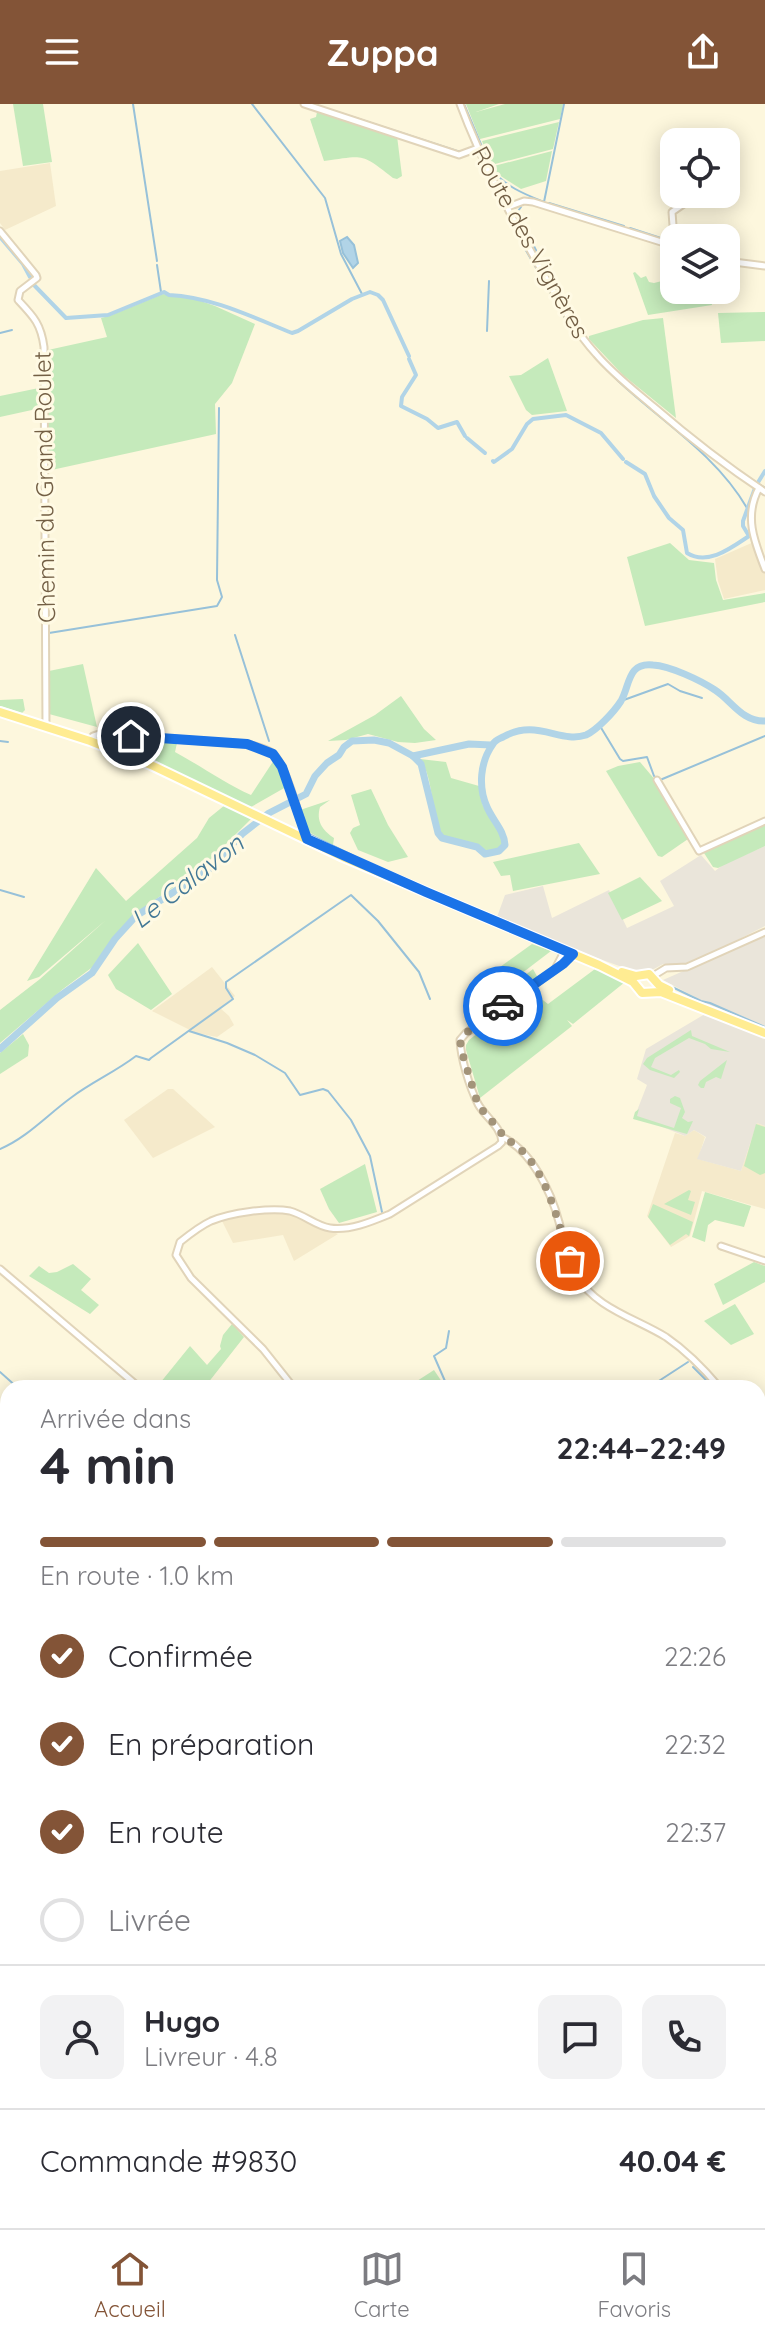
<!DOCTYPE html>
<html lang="fr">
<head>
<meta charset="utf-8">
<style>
	:root { --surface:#fff; --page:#f2f2f3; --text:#2b2b33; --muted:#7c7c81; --line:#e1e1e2; --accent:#835437 }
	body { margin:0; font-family:Quicksand,sans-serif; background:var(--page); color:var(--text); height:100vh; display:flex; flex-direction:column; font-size:30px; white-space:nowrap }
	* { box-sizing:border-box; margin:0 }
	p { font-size:26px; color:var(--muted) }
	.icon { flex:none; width:44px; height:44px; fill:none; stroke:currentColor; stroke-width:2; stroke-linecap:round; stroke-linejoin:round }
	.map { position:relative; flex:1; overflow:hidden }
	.details { position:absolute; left:0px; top:1276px; width:766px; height:848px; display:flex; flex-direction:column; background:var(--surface); border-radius:24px 24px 0 0; box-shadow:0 4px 20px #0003 }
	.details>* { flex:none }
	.fabs { position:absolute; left:660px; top:24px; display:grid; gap:16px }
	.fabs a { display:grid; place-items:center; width:80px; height:80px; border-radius:16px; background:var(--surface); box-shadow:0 4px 20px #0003; font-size:40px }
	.pin { position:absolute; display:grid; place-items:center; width:68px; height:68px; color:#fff; margin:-34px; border:4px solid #fff; border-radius:50%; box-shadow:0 2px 8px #0007 }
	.courier { position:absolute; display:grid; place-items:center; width:80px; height:80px; margin:-40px; border:6px solid #1a73e8; border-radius:50%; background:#fff; color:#222; box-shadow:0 2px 10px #0007 }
	.headline em { font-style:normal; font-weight:700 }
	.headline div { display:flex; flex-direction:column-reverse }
	.headline { display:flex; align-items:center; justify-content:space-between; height:136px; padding:0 40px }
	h1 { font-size:52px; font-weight:700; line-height:60px }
	.bar { display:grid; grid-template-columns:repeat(4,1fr); gap:12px 8px; align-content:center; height:96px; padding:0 40px }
	.bar i { height:10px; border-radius:6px; background:var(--line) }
	.bar .selected { background:var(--accent) }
	.bar p { grid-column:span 4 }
	.line { display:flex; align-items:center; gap:20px; padding:0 40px; border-top:2px solid var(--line) }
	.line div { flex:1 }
	.round { display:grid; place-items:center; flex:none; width:84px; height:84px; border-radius:16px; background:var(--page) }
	ol { padding:0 40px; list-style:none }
	li { display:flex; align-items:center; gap:24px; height:88px }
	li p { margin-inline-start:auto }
	li .icon { padding:8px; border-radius:50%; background:var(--accent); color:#fff; stroke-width:4 }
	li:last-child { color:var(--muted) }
	li i { width:44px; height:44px; border:4px solid var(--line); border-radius:50% }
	header { display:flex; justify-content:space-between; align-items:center; height:104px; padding:0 40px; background:var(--accent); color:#fff; font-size:36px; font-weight:700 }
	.tab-bar { display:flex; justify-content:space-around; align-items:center; height:112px; border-top:2px solid var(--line); background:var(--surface); font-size:22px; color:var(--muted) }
	.tab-bar a { display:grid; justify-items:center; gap:4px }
	.tab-bar .selected { color:var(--accent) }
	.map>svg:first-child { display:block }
	.residential { fill:#f5eacb }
	.industrial { fill:#eae5da }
	.green { fill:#c5eabb }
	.water { fill:#b1d4e7; stroke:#97c1d9; stroke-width:2 }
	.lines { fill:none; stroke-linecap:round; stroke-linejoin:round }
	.stream { stroke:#97c1d9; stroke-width:2 }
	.canal { stroke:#b1d4e7; stroke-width:4 }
	.river { stroke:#b1d4e7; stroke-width:7 }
	.minor-casing { stroke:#e1d4b9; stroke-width:9 }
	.major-casing { stroke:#fff; stroke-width:12 }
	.minor { stroke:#fff; stroke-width:5 }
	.major { stroke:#ffec92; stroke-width:8 }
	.rail-casing { stroke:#bb9dc5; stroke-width:5 }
	.rail { stroke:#fffae4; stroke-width:2; stroke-dasharray:6; stroke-linecap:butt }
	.done { stroke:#a3947a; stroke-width:8; stroke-dasharray:0 14.4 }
	.route { stroke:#1a73e8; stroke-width:10 }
	.labels { text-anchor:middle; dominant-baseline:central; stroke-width:6; stroke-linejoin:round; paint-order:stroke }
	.street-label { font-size:24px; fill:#735f45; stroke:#fffae4 }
	.water-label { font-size:26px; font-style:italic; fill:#437896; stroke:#fffae4 }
</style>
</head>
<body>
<header><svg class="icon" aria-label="menu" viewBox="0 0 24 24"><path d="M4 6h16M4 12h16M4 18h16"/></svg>Zuppa<svg class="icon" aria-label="share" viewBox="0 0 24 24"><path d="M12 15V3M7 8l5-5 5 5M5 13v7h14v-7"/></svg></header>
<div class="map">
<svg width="765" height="2124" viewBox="0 0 765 2124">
	<rect width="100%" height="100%" fill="#fdf7dd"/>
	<!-- residential -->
	<g class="residential">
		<path d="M 50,59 L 56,102 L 5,126 L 0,119 L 0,67 Z"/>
		<path d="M 756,437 L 765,458 L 765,486 L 724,495 L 718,477 L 715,455 Z"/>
		<path d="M 212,863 L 235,892 L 220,904 L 229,912 L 234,921 L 217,933 L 196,929 L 152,907 Z"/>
		<path d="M 168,985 L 173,985 L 215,1023 L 153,1054 L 124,1016 Z"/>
		<path d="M 757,1019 L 765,1022 L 765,1105 L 702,1087 L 690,1132 L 671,1143 L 647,1112 L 675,1029 L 685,1032 L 694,1026 L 705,1033 L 698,1055 L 741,1067 Z"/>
		<path d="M 270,1108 L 292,1110 L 338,1130 L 294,1157 L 283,1131 L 233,1139 L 221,1115 Z"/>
		<path d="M 765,1553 L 765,1626 L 758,1631 L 758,1600 L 762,1597 L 758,1591 L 758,1558 Z"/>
	</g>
	<!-- industrial -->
	<g class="industrial">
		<path d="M 765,742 L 765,822 L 700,855 L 682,861 L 663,860 L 652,866 L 636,868 L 597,854 L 497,813 L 505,791 L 543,782 L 552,814 L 609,786 L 627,824 L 674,802 L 660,777 L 701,751 L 715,767 L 724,760 Z"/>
		<path d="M 765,831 L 765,1022 L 757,1019 L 741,1067 L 697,1055 L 706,1033 L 694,1026 L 685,1032 L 635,1012 L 647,981 L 637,975 L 646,945 L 705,910 L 712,903 L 693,895 L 695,893 L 663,876 Z"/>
		<path d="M 758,1939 L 765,1947 L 765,2040 L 758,2034 Z"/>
		<path d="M 763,2065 L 765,2066 L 765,2124 L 746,2124 L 741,2116 L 758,2116 L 758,2076 Z"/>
	</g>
	<!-- green -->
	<g class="green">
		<path d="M 13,0 L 43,0 L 52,58 L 23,62 Z"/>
		<path d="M 466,0 L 499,0 L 476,8 L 505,0 L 563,0 L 560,15 L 480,35 Z"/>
		<path d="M 317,8 L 397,32 L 402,72 L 397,75 L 393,74 C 360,48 364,52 324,57 L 310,15 L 316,13 Z"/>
		<path d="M 559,18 L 553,45 L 495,60 L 490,58 L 482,37 Z"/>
		<path d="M 552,47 L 546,77 L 521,85 L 496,69 L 494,62 Z"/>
		<path d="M 635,168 L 641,174 L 646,172 L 649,178 L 654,179 L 674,174 L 674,186 L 709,186 L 712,201 L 648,211 L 633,169 Z"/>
		<path d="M 163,190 L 198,196 L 215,202 L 255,220 L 232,279 L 215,300 L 216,330 L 47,367 L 48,246 L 107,233 L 101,214 L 109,212 Z"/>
		<path d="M 765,208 L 765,237 L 721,239 L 718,209 Z"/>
		<path d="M 663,214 L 676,314 L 623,271 L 589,235 L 589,232 L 643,216 Z"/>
		<path d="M 548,254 L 567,307 L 532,311 L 526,306 L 509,272 L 521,271 Z"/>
		<path d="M 39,284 L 41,304 L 0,313 L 0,292 Z"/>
		<path d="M 670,439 L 689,456 L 714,459 L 716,476 L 723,496 L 765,489 L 765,498 L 645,522 L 627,453 Z"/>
		<path d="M 83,560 L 97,623 L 49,610 L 49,567 Z"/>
		<path d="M 401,592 L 424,625 L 436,636 L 415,639 L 398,638 L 368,630 L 346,636 L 328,637 L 375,611 Z"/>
		<path d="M 23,595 L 25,606 L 22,609 L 0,602 L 0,596 Z"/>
		<path d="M 102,634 L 177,639 L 175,648 C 201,662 224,679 251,691 L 274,656 L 281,667 L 286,683 L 251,703 L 141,653 L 100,637 Z"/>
		<path d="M 420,655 L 446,658 L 451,674 L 479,682 L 483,702 L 502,732 L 503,740 L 498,745 L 485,748 L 478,741 L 444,732 C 430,715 435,675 420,655 Z"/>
		<path d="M 640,658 L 656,677 L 688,735 L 662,753 L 658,752 L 606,667 L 618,662 Z"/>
		<path d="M 371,685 L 388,721 L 408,753 L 388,758 L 358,746 L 350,729 L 353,724 L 360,721 L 351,691 Z"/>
		<path d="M 330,696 L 320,703 C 316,717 322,726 334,734 L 333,741 L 307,727 L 300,706 Z"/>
		<path d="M 225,701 L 252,714 L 204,762 L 136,809 L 125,820 L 94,862 L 63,885 L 0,939 L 0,906 L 40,875 L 106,816 L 39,873 L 27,877 L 96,764 L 126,797 L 197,734 L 209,714 Z"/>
		<path d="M 765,720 L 765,742 L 718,764 L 713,763 L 704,749 Z"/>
		<path d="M 579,739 L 600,770 L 513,787 L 510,771 L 501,772 L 493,758 Z"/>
		<path d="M 640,773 L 662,797 L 622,816 L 608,789 Z"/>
		<path d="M 138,839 L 172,890 L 151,906 L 116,885 L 108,871 Z"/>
		<path d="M 532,840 L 551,847 L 513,876 L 500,863 Z"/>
		<path d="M 533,865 L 538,874 L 497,903 L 489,891 L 511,877 L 515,879 Z"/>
		<path d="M 595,865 L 625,878 L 573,920 L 567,916 L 572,922 L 480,994 L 466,946 L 466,941 L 469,936 L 531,887 L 548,900 Z"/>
		<path d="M 691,926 L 692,932 L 730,948 L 711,945 L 705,940 L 689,934 L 655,954 L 651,963 L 671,971 L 679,966 L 680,968 L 674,974 L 650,966 L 643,960 L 647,954 Z"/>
		<path d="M 23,930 L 29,941 L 28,952 L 0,970 L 0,949 Z"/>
		<path d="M 727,956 L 721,975 L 716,973 L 706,978 L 704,984 L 701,984 L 698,981 L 700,977 Z"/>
		<path d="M 675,992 L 680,994 L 685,1008 L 682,1014 L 688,1018 L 693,1017 L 687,1030 L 633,1015 L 635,1008 L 639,1005 L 637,1012 L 674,1024 L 681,1004 L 670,999 L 670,995 Z"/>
		<path d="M 756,1020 L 765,1023 L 765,1069 L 760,1071 L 744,1062 Z"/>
		<path d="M 365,1060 L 377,1108 L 339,1119 L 329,1105 L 320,1085 Z"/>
		<path d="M 689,1086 L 691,1087 L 688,1096 L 695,1098 L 691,1111 L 664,1100 Z"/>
		<path d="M 705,1088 L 751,1102 L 744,1123 L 715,1116 L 708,1121 L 705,1138 L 692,1133 Z"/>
		<path d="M 653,1100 L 693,1118 L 689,1132 L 686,1130 L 670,1141 L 648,1113 Z"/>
		<path d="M 754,1158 L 765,1162 L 765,1178 L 723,1201 L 714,1180 Z"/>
		<path d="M 73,1160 L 91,1175 L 81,1186 L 99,1201 L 90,1210 L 29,1172 L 39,1162 L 49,1169 L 57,1168 Z"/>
		<path d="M 735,1200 L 754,1230 L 731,1241 L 704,1217 Z"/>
		<path d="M 232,1220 L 244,1233 L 204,1284 L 156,1284 L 190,1242 L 207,1261 L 221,1245 L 220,1242 L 223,1231 Z"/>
		<path d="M 434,1266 L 446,1284 L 422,1284 L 417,1277 Z"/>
		<path d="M 0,1518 L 8,1521 L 8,1607 L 0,1603 Z"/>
		<path d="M 0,1606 L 8,1610 L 8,1740 L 0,1734 Z"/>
		<path d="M 0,1739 L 8,1745 L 8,1835 L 0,1837 Z"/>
		<path d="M 765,1872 L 765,1923 L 758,1927 L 758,1876 Z"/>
		<path d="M 501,2116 L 630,2116 L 637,2124 L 506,2124 Z"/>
		<path d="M 685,2116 L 737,2116 L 741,2124 L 696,2124 Z"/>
	</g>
	<!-- water -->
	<g class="water">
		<path d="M 347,133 L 354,141 L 358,159 L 353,164 L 343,149 L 340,137 Z"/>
		<path d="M 8,1839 L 8,2063 L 0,2068 L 0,1841 Z"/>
		<path d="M 8,2070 L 8,2090 L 5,2102 L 8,2116 L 10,2116 L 9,2119 L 0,2124 L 0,2072 Z"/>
		<path d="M 145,2116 L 493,2116 L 499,2124 L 149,2124 Z"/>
	</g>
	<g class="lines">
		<!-- stream -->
		<g class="stream">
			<path d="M 133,0 L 157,157"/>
			<path d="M 252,0 L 325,94 L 341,150 L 362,190"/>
			<path d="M 313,0 L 457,47 L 463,47"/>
			<path d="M 464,0 L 491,64 C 504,82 524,90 544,98 L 564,0"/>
			<path d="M 549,99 L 624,122"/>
			<path d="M 521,103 L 518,107 L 519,112 C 540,153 566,213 596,247 C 624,278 658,303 690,330"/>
			<path d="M 630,124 L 670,137"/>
			<path d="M 520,136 L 565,214 L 576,229"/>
			<path d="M 760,159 L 765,159"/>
			<path d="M 157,161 L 161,188"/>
			<path d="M 487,227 L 489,177"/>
			<path d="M 0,229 L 12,226"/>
			<path d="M 583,238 C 629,301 707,335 747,404"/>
			<path d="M 739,367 L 765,384"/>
			<path d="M 49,529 L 217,502 L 222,493 L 217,476 L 219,304"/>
			<path d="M 235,531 L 269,637"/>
			<path d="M 621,597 L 668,580 L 680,587 L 702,594"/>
			<path d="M 600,622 L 620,655 L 623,657 L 647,653 L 654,672 L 660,676 L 765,632"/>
			<path d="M 0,637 L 8,638"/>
			<path d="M 309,730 L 366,758"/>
			<path d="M 405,775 L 429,785"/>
			<path d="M 0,786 L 24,793"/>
			<path d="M 434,787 L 445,791"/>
			<path d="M 664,879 L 701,897 L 710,899 L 765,923"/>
			<path d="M 189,927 L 227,939 L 255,951 L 285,969 L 300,991 L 323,985 L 328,987 L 351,1016 L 370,1052 L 382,1108"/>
			<path d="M 0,1045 C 28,1033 47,1011 72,993 C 92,978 115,968 136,952 L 149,956 L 151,954 L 233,895 L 226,884 L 226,878 L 351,791 L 378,817 L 419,868 L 430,895"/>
			<path d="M 693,1263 L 706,1276 L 711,1284"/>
			<path d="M 0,1268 L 18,1284"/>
			<path d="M 448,1284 L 434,1252 L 446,1244 L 449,1227"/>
			<path d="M 648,1284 L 688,1258"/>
		</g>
		<!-- canal -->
		<g class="canal">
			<path d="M 0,133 L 23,160 L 30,173"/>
			<path d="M 34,181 L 66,214 L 108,211 L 164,188 L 169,191 C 212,193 252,213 292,229 L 298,227 L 352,195 L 370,188 L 378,191 L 383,196 L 409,252"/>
			<path d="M 409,255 L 416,271 L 402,293 L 401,302 L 427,315 L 438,324 L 457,318 L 465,332"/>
			<path d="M 467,334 L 485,349"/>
			<path d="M 493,357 L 494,358 L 512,345 L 527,320 L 533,315 L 566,311 L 601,329 L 623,355"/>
			<path d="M 626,358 L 645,370 L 654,392 L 669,414 L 683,426 L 687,449 C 708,462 731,444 749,432 L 743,422 L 743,417 L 755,384"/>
			<path d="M 757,380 L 765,367"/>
		</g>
		<!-- river -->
		<g class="river">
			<path d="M 413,652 L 469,640 L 491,641"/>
			<path d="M 0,945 L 57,894 L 92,869 L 115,835 L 136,812 L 208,766 L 242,730 L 269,709 L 306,690 L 315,672 L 327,659 L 339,651 L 344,643 L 352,637 L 374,636 L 389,639 L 413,652 L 421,660 L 438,729 L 442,734 L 477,743 L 485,750 L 499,747 L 505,741 C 504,726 493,717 487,703 C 478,683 480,658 493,640 C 495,636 499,635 503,633 C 537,614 560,640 586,631 C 597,626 614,608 621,597 C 630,582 627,558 653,561 C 670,562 700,576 715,586 C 731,596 742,618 765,617"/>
		</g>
		<!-- minor casing -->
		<g class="minor-casing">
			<g id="minor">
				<path d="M 304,0 L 459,51 L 478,44"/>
				<path d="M 460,0 C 482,59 512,114 543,169 C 559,197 574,226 596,250 C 613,270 634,286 654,303 C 690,334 726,362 765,388"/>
				<path d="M 508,103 L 524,97 L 533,98 L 674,142"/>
				<path d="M 0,127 L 36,171 L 37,174 L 20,187 L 18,196 C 34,213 41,220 44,243 L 46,622"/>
				<path d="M 674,135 L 672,108 L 688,97 L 690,90"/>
				<path d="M 726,157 L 765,162"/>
				<path d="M 759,384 C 744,412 754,437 765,465"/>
				<path d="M 90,637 L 93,632 L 99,630 L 247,640 C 255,642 265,644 272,649 C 286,659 300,716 306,734"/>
				<path d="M 657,676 L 699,747 L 765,717"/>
				<path d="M 556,863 L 565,846"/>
				<path d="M 653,872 L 666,864 L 687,863 L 765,828"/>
				<path d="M 502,1033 C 531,1046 551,1087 559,1118 C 564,1135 567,1154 576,1171 C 595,1204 635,1214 666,1233 C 685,1246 705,1266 720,1284"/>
				<path d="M 721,1142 L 765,1157"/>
				<path d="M 0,1165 L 140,1284"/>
				<path d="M 294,1284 L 263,1245 L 191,1174 L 176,1151 L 180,1138 C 190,1130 200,1122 211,1117 C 230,1109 270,1103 290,1107 C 305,1111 316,1122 330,1124 C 350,1127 373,1117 390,1110 L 498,1042 L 502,1038 C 501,1022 485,1013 478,1000 C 469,982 461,955 460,936 L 466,929 L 563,860 L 572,851"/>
				<path d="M 758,1332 L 765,1337"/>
				<path d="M 758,1388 L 765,1383"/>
				<path d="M 758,1685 L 765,1680"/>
				<path d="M 758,1697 L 765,1711"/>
			</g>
		</g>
		<!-- major casing -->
		<g class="major-casing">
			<g id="major">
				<path d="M 0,608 L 90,637 L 151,661 L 343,753 L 599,861 L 633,878 L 642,889 L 661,888 L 765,929"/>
				<path d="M 622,868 L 636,872 L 649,870 L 659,881 L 669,886"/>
			</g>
		</g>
		<!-- minor -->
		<use href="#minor" class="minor"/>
		<!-- major -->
		<use href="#major" class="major"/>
		<!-- rail casing -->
		<g class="rail-casing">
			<g id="rail">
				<path d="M 0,1431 L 8,1439"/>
				<path d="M 638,2116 L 645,2124"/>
			</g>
		</g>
		<!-- rail -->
		<use href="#rail" class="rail"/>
	</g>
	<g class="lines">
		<!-- done -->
		<path class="done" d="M 503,902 C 490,912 462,925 460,942 L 478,1001 L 501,1028 L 502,1033 C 545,1052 557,1116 570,1157"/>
		<!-- route -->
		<path class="route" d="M 131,632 L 247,640 L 273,650 L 282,663 L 307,735 L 426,788 L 573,850 L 563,860 L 503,902"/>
	</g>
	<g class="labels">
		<!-- street labels -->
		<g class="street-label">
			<text transform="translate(531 138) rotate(61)">Route des Vignères</text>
			<text transform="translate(44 383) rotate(-91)">Chemin du Grand Roulet</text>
		</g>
		<!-- water labels -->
		<g class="water-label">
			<text transform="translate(187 777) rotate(-38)">Le Calavon</text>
		</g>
	</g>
</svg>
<div class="fabs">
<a><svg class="icon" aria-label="locate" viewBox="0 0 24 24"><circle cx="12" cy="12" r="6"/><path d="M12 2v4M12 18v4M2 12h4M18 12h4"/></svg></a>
<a><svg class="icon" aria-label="layers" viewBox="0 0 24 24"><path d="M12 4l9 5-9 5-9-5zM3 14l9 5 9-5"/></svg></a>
</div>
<div class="pin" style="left:570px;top:1157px;background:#ea580c"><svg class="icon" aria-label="bag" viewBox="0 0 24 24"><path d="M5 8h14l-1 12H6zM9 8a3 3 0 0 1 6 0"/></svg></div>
<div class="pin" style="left:131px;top:632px;background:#1f2937"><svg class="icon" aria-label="home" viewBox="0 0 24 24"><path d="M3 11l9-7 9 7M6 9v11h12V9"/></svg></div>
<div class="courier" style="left:503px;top:902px"><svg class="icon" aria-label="car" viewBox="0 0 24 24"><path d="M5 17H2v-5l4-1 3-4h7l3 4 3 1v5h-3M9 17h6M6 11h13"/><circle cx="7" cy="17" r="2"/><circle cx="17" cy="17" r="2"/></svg></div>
<section class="details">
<div class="headline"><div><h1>4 min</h1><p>Arrivée dans</p></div><em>22:44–22:49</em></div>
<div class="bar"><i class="selected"></i><i class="selected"></i><i class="selected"></i><i></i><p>En route · 1.0 km</p></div>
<ol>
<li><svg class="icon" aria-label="check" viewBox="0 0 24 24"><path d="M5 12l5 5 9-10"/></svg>Confirmée<p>22:26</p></li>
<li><svg class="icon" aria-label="check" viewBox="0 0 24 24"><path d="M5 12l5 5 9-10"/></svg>En préparation<p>22:32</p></li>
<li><svg class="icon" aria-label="check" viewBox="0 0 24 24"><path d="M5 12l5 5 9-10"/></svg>En route<p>22:37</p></li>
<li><i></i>Livrée</li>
</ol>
<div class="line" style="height:144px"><a class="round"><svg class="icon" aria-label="person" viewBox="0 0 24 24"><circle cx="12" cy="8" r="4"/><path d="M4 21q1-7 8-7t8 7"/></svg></a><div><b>Hugo</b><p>Livreur · 4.8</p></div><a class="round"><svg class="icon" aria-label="chat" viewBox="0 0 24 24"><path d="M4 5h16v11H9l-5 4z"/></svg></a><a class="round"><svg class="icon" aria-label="phone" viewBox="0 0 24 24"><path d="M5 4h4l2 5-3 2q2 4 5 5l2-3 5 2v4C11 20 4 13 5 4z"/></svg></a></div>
<div class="line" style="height:104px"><div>Commande #9830</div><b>40.04 €</b></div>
</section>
</div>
<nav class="tab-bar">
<a class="selected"><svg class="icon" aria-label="home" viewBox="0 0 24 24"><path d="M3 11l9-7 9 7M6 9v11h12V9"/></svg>Accueil</a>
<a><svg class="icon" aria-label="map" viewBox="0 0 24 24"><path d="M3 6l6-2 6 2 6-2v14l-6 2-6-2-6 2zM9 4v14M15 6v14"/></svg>Carte</a>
<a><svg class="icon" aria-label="saved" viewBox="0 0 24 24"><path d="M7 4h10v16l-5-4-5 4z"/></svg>Favoris</a>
</nav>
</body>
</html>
